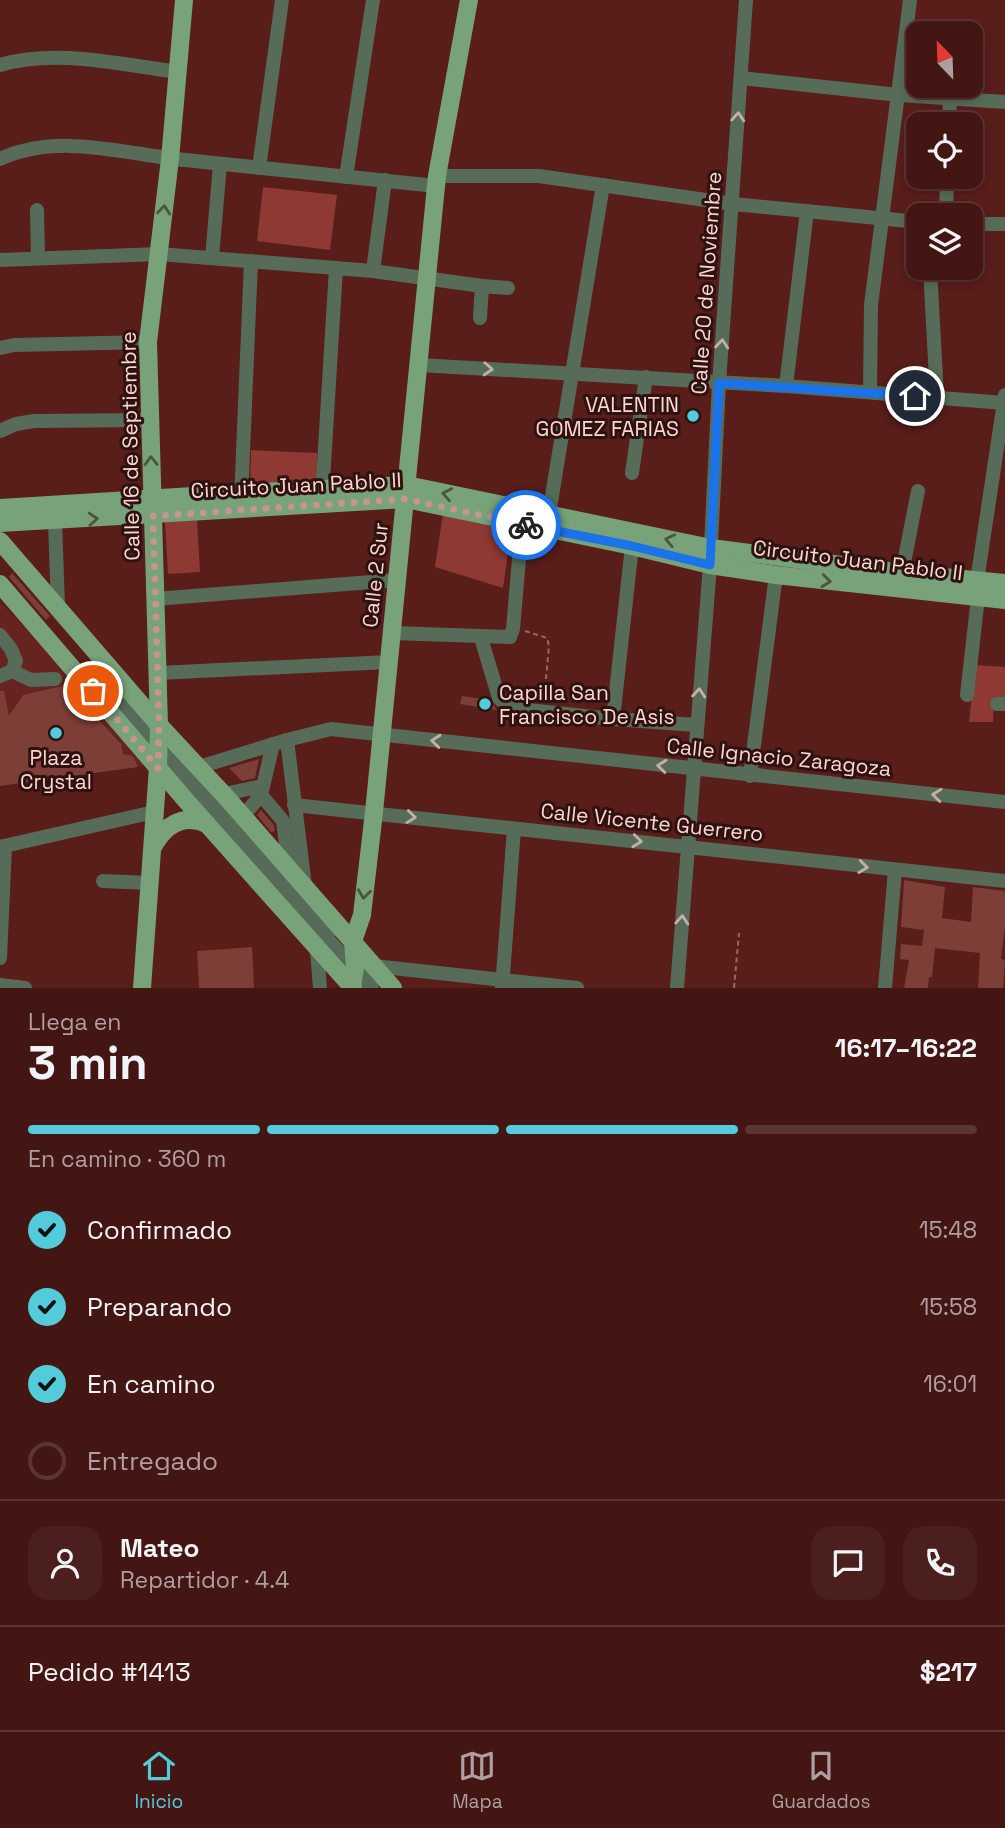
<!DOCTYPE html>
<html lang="es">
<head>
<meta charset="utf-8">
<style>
	:root { --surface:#431614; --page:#4a1f1d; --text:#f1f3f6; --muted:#af9fa0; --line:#5b3534; --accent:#53cbda }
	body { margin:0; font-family:"Space Grotesk",sans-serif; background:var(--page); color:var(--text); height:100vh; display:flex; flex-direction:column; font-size:26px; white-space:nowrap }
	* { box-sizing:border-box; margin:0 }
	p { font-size:23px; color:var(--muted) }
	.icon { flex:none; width:38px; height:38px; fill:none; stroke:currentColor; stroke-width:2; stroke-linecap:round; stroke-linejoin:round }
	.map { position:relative; height:988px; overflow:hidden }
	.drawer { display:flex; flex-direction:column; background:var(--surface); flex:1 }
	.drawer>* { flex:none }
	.needle { width:46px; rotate:337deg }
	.tools { position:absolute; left:906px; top:21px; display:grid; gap:14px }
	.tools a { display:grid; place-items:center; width:77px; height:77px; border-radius:14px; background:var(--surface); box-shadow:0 4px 10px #0003,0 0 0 2px var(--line); font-size:35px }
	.pin { position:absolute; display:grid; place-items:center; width:60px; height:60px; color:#fff; margin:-30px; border:4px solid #fff; border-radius:50%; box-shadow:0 2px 7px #0007 }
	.courier { position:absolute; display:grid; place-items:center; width:70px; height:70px; margin:-35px; border:5px solid #1a73e8; border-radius:50%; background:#fff; color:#222; box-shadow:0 2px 9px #0007 }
	.overview em { font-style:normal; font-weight:700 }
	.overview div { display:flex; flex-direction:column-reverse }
	.overview { display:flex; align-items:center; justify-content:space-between; height:119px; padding:0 28px }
	h1 { font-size:46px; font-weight:700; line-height:52px }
	.bar { display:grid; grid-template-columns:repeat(4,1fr); gap:10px 7px; align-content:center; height:84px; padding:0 28px }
	.bar i { height:9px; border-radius:5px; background:var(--line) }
	.bar .selected { background:var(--accent) }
	.bar p { grid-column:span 4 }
	.line { display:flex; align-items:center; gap:18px; padding:0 28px; border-top:2px solid var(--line) }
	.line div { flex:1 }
	.round { display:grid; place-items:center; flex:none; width:74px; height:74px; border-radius:21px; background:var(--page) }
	ol { padding:0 28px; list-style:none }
	li { display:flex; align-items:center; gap:21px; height:77px }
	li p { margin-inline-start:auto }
	li .icon { padding:7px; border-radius:50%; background:var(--accent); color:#111; stroke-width:4 }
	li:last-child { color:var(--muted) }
	li i { width:38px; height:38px; border:4px solid var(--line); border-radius:50% }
	.menu { display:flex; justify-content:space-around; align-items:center; height:98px; border-top:2px solid var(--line); background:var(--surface); font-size:19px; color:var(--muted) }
	.menu a { display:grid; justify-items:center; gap:4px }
	.menu .selected { color:var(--accent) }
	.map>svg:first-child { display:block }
	.built { fill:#67231f }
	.green { fill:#8e3933 }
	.building { fill:#7d3e38 }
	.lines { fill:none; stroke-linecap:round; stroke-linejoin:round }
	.path { stroke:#9b6763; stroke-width:2; stroke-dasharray:5 3.5; stroke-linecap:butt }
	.minor { stroke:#576c58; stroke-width:14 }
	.major { stroke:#77a27a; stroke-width:18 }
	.oneway { stroke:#c3b1a7 }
	.oneway2 { stroke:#4e5340 }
	.done { stroke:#c49591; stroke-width:7; stroke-dasharray:0 12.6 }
	.route { stroke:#1a73e8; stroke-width:9 }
	.poi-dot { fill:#53cbda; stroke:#2d1210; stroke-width:2.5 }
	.labels { text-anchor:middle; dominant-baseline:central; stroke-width:6; stroke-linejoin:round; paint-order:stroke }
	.street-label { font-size:21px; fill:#fdd6d1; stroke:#2d1210 }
	.poi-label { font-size:21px; fill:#fdd6d1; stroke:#2d1210; text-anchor:end }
</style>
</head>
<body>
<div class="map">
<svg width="1005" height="988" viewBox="0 0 1005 988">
	<rect width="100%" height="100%" fill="#591d1a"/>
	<!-- built -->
	<path class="built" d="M 0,603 L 25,627 L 35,632 L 151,764 L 0,786 Z"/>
	<!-- green -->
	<g class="green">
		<path d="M 263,187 L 337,195 L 330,250 L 257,241 Z"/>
		<path d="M 251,450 L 317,453 L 318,486 L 250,490 Z"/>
		<path d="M 443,513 L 511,531 L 503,588 L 435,567 Z"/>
		<path d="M 197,520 L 200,572 L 168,574 L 165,522 Z"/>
		<path d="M 975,665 L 1005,667 L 1005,699 L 994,699 L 993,722 L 969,722 Z"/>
	</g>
	<!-- building -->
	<g class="building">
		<path d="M 12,573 L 50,616 L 46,620 L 9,577 Z"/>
		<path d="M 67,685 L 121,744 L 123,754 L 133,756 L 138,767 L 0,786 L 0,691 L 4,691 L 9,716 L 23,695 Z"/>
		<path d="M 462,696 L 490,700 L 497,710 L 460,704 Z"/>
		<path d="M 259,759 L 255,778 L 242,781 L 229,768 Z"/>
		<path d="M 261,810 L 274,825 L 275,831 L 271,832 L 257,815 Z"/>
		<path d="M 904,880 L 945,887 L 942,918 L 971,922 L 973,887 L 1005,891 L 1005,927 L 1001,959 L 1005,960 L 1003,988 L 978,988 L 980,953 L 935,948 L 932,977 L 929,977 L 928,988 L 904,988 L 909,960 L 900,959 L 901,944 L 922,946 L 924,930 L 901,927 Z"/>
		<path d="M 252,947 L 254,988 L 199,988 L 197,951 Z"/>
	</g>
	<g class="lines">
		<!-- path -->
		<g class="path">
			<path d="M 525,631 L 547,638 L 549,646 L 544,699"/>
			<path d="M 734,988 L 739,933"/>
		</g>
		<!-- minor -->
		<g class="minor">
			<path d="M 0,65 C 57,48 121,65 179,72"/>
			<path d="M 741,78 L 899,95 L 1005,102"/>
			<path d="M 949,124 L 950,99"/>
			<path d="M 0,159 C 59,132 124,154 185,160 C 269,169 353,177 436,186"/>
			<path d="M 259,168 L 282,0"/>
			<path d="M 437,176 L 539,176 L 733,204 L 919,222"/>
			<path d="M 346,177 L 373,0"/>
			<path d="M 37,210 L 38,258"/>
			<path d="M 946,215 L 947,177"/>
			<path d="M 971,224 L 1005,224"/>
			<path d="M 212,258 L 220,164"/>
			<path d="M 0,260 L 159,254 L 373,271 L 482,286"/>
			<path d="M 930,268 L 937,397"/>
			<path d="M 373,271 L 385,180"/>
			<path d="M 480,318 L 482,286 L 508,288"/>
			<path d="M 0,348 L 14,345 L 148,342"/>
			<path d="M 419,365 L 786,386 L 1005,403"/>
			<path d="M 786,386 L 807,211"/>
			<path d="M 870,392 L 871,305 L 910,0"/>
			<path d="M 0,431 L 16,424 L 34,421 L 150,420"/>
			<path d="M 632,473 L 646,377"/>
			<path d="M 322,497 L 336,268"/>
			<path d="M 241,500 L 251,261"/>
			<path d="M 549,514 L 603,185"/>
			<path d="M 55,521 L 58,606"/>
			<path d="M 902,573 L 918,491"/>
			<path d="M 977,581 L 1005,395"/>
			<path d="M 155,599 L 397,580"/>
			<path d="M 392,633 L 510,637 L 513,629 L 522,524"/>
			<path d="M 0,635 L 11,649 L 16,661 L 12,671 L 0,676"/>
			<path d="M 481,638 L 499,698 L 509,708 L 613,719 L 696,725"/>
			<path d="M 12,671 L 31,680 L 55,679"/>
			<path d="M 158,673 L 389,662"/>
			<path d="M 97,684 L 147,739"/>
			<path d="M 117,689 L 158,739 L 331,930"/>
			<path d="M 967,695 L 978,597"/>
			<path d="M 997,704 L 1005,704"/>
			<path d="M 613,719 L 632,546"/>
			<path d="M 287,740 L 305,886"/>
			<path d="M 165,760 L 372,988"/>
			<path d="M 199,767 L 287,740 L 331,729 L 1005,802"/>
			<path d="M 750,776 L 776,575"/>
			<path d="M 224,794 L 263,786"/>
			<path d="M 261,795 L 283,821 L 289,867"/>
			<path d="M 294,805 L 1005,881"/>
			<path d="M 243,816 L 261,795 L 273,744"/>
			<path d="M 0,847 L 154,812"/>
			<path d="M 103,881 L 149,883"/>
			<path d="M 0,958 L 5,846"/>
			<path d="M 370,968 L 374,966 L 577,988"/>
			<path d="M 0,985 L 25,988"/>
			<path d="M 320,988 L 317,950 L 320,947"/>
			<path d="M 502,988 L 514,829"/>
			<path d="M 677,988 L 710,565 L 719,383 L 746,0"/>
			<path d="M 885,988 L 895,870"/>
		</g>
		<!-- major -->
		<g class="major">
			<path d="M 0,508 L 241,493 L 407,485 L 711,548 L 902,573 L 1005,583"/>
			<path d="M 0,523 L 406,499 L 632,546 L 710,565 L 776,575 L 1005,600"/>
			<path d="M 0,541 L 159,725 L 227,798 L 393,988"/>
			<path d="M 0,584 L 189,804 L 353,988"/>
			<path d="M 153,847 C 165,825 183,813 207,824"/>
			<path d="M 352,987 L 355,968 L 353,941 L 362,915 L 374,812 L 437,176 L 469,0"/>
			<path d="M 142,988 L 158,768 L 159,725 L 148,342 L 170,159 L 184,0"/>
		</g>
	</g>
	<!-- one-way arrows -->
	<defs><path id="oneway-chevron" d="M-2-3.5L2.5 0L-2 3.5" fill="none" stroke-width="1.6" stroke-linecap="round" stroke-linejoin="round" transform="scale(1.75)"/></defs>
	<g class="oneway">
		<use href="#oneway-chevron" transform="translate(738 117) rotate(-86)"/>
		<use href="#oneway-chevron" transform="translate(722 344) rotate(-85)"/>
		<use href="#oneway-chevron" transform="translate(488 369) rotate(3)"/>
		<use href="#oneway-chevron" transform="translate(699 693) rotate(-85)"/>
		<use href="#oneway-chevron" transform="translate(436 741) rotate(-174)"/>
		<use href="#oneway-chevron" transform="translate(662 766) rotate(-174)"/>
		<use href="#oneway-chevron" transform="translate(937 795) rotate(-174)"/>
		<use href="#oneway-chevron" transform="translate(411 817) rotate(7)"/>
		<use href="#oneway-chevron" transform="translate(637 841) rotate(6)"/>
		<use href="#oneway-chevron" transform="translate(863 867) rotate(7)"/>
		<use href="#oneway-chevron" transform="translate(682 920) rotate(-86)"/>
	</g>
	<g class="oneway2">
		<use href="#oneway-chevron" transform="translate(164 210) rotate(-84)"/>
		<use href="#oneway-chevron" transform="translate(151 461) rotate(-92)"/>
		<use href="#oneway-chevron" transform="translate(447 494) rotate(-169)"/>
		<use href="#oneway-chevron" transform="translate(93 519) rotate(-3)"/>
		<use href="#oneway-chevron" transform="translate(670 540) rotate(-168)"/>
		<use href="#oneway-chevron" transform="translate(826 581) rotate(6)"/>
		<use href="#oneway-chevron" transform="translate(364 894) rotate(97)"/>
	</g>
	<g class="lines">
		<!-- done -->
		<path class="done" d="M 93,691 L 158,768 L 159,725 L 153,516 L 406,499 L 526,525"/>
		<!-- route -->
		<path class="route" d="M 526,525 L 632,546 L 710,565 L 719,383 L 915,396"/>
	</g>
	<!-- markers -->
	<g class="poi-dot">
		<circle cx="693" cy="416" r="7"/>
		<circle cx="485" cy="704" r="7"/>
		<circle cx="56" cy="733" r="7"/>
	</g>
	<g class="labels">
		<!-- street labels -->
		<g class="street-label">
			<text transform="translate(706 283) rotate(-86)">Calle 20 de Noviembre</text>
			<text transform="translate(130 446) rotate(-91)">Calle 16 de Septiembre</text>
			<text transform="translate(296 485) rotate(-3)">Circuito Juan Pablo II</text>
			<text transform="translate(858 560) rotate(7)">Circuito Juan Pablo II</text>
			<text transform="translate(375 575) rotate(-84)">Calle 2 Sur</text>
			<text transform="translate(779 757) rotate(6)">Calle Ignacio Zaragoza</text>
			<text transform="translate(652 822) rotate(6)">Calle Vicente Guerrero</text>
		</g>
		<!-- poi labels -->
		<g class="poi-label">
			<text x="679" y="404">VALENTIN<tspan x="679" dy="24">GOMEZ FARIAS</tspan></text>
			<text x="499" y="692" text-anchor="start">Capilla San<tspan x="499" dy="24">Francisco De Asis</tspan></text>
			<text x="56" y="757" text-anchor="middle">Plaza<tspan x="56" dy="24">Crystal</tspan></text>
		</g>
	</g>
</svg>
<div class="tools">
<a><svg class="needle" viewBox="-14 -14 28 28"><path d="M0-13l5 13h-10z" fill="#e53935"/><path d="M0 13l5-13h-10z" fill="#af9fa0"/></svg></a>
<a><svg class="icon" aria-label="locate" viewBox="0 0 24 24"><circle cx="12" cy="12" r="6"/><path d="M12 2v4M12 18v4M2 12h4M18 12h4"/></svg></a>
<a><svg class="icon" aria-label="layers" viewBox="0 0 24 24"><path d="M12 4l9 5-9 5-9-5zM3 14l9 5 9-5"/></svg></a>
</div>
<div class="pin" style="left:93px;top:691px;background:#ea580c"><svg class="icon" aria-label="bag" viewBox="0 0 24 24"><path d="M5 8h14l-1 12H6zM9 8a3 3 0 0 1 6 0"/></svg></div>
<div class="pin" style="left:915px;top:396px;background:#1f2937"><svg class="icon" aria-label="home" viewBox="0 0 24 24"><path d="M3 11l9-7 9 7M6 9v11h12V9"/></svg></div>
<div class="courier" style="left:526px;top:525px"><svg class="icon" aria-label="bike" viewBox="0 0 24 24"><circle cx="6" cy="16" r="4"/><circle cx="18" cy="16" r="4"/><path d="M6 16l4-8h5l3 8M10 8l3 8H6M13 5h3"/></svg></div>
</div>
<section class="drawer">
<div class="overview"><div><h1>3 min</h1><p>Llega en</p></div><em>16:17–16:22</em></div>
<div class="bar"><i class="selected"></i><i class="selected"></i><i class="selected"></i><i></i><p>En camino · 360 m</p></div>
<ol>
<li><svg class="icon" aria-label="check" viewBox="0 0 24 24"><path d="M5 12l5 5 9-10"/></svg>Confirmado<p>15:48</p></li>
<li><svg class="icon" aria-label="check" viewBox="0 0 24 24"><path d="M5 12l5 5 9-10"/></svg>Preparando<p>15:58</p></li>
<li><svg class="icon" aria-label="check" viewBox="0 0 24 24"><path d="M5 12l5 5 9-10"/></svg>En camino<p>16:01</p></li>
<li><i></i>Entregado</li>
</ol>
<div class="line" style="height:126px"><a class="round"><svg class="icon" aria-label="person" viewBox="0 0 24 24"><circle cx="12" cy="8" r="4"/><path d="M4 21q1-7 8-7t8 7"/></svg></a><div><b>Mateo</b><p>Repartidor · 4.4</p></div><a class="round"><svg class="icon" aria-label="chat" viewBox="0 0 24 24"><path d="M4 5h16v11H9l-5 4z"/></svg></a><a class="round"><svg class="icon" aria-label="phone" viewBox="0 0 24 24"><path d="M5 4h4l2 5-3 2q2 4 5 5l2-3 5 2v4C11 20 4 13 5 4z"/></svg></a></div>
<div class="line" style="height:91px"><div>Pedido #1413</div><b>$217</b></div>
</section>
<nav class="menu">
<a class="selected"><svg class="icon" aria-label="home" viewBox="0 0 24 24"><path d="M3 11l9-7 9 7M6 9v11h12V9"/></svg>Inicio</a>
<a><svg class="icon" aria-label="map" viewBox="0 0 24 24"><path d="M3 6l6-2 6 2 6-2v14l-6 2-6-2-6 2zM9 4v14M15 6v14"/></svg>Mapa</a>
<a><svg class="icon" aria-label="saved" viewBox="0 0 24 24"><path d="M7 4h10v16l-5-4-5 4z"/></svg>Guardados</a>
</nav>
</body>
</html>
